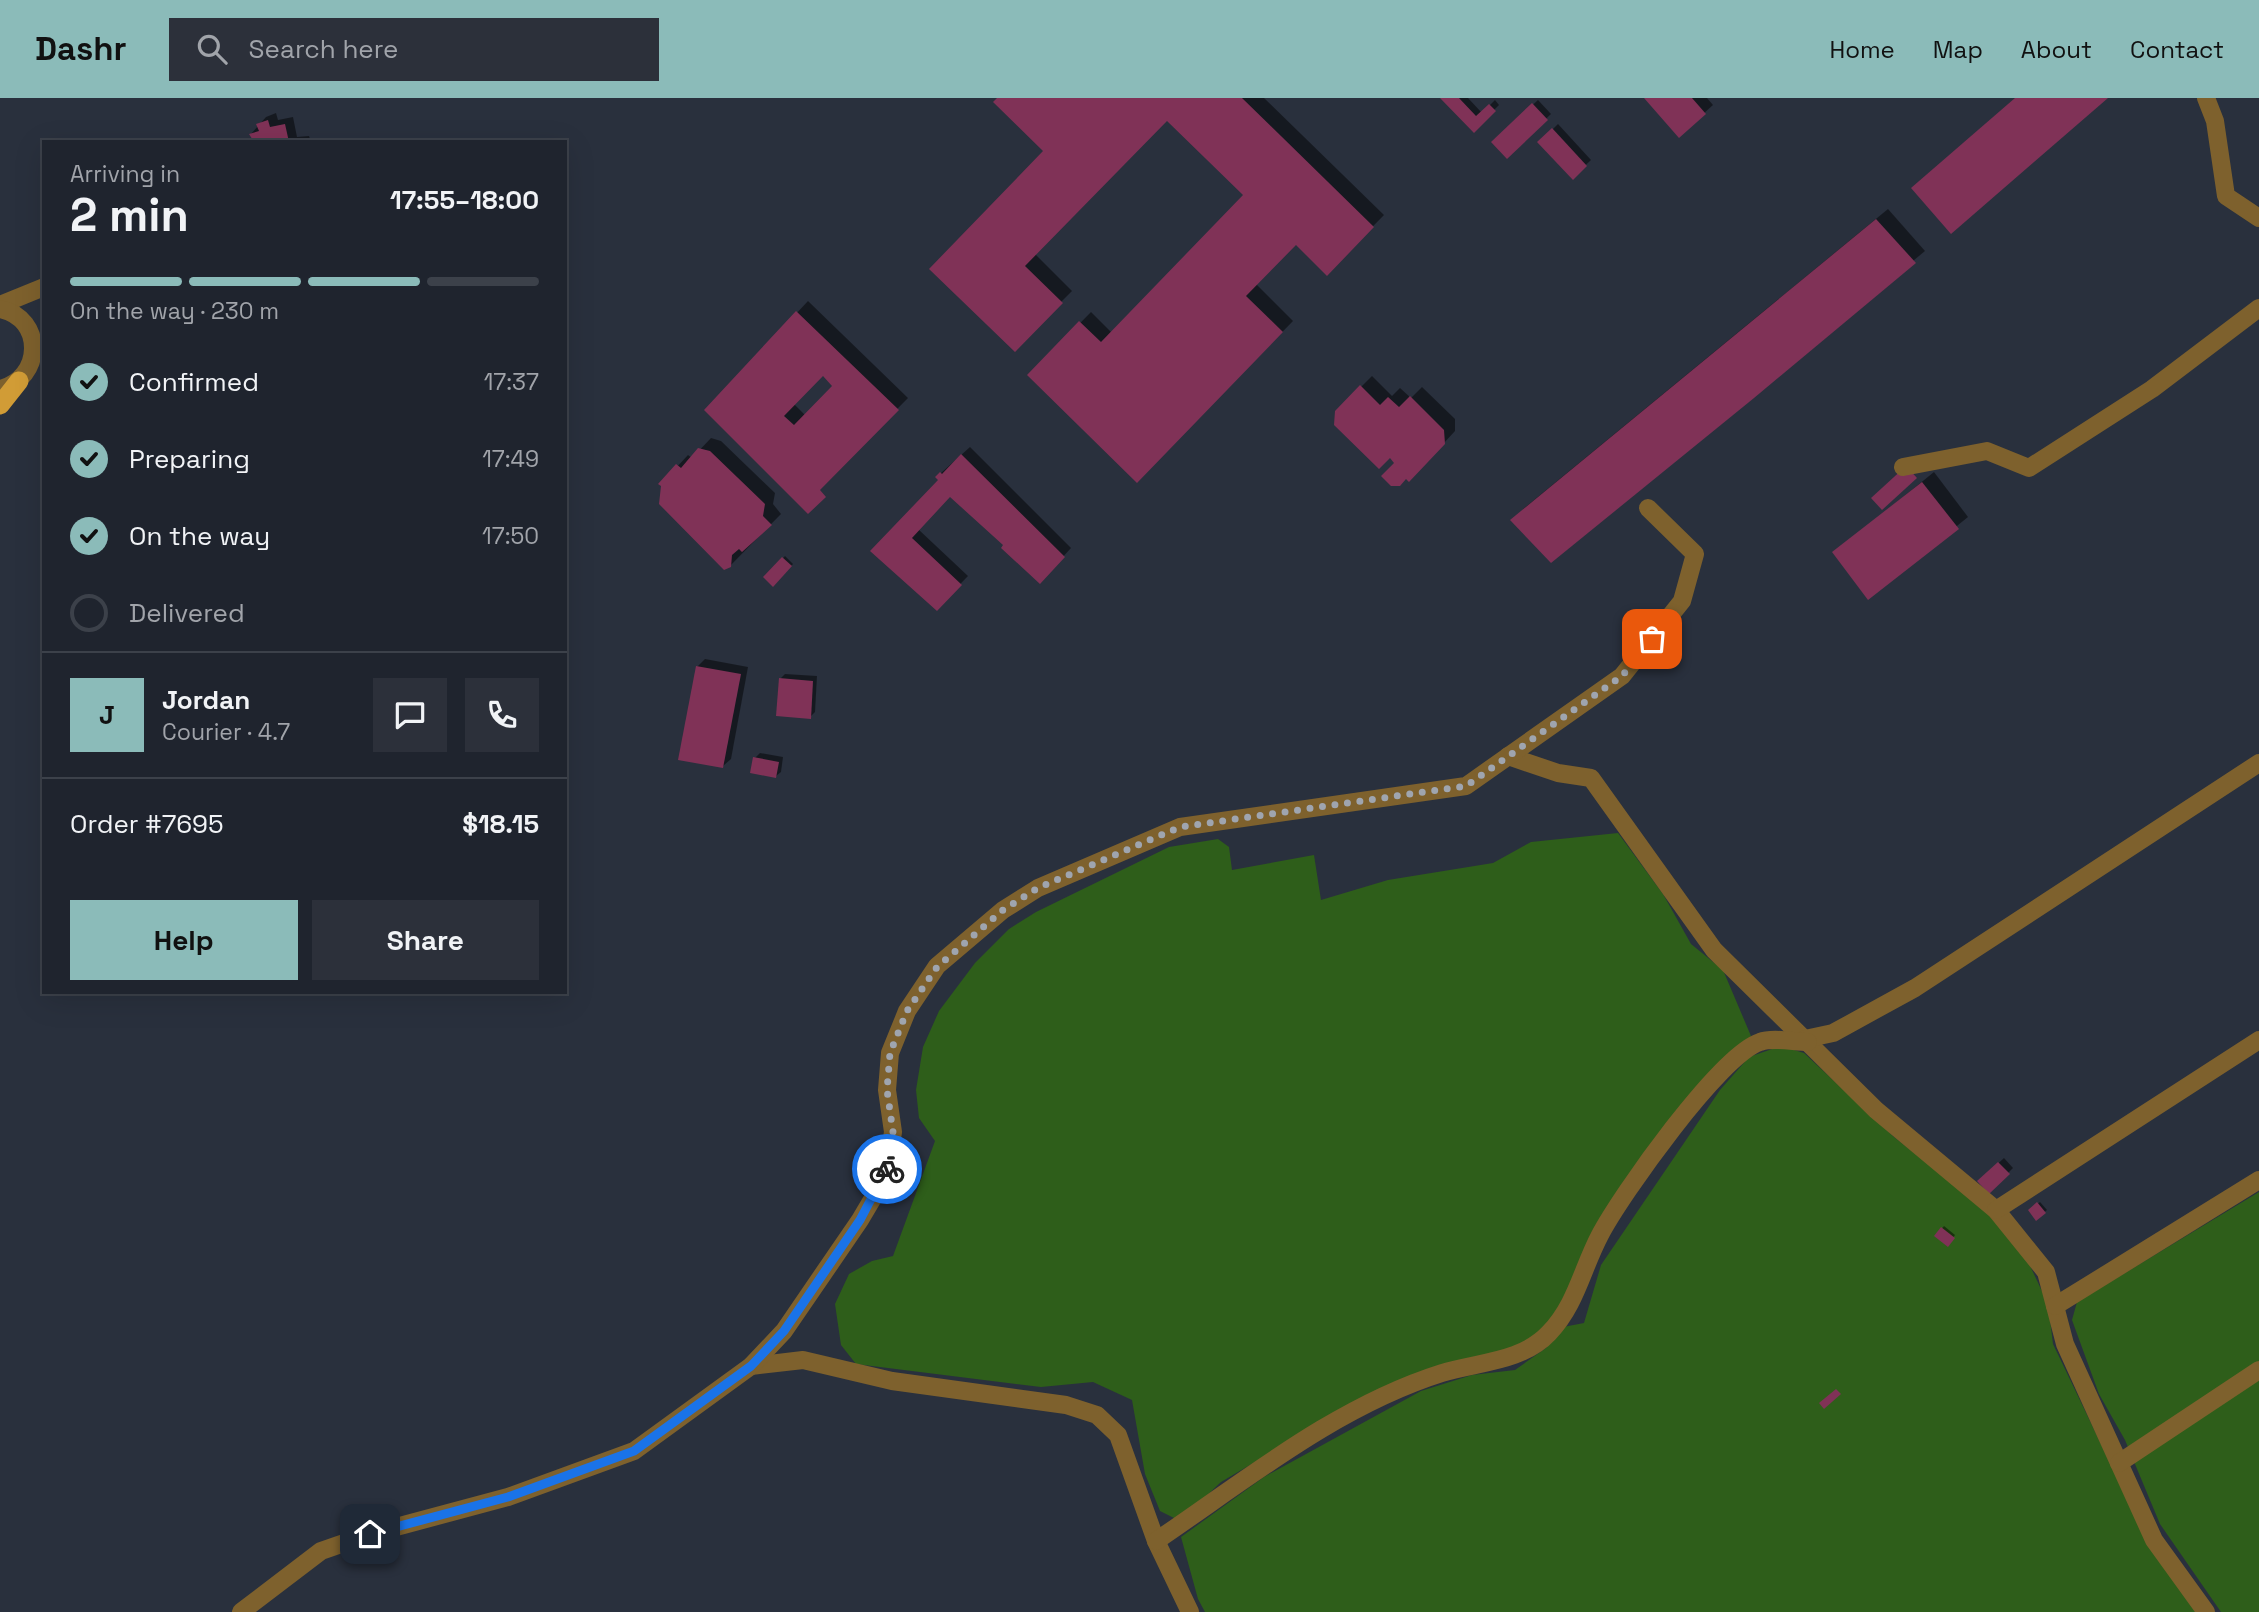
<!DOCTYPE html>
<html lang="en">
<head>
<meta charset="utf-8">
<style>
	:root { --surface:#1f242e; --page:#2c303a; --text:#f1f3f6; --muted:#a1a4aa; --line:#3c414a; --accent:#8bbbb9 }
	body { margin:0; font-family:"Space Grotesk",sans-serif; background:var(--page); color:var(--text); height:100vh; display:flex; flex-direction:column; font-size:26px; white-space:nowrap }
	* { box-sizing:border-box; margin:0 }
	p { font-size:23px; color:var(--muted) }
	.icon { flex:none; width:38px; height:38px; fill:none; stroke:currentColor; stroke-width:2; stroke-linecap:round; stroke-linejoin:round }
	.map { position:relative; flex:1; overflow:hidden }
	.side { position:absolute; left:42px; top:42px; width:525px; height:854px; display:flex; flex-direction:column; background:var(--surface); border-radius:0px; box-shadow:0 7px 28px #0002,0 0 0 2px var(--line) }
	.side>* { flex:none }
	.pin { position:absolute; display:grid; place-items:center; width:60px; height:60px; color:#fff; margin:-30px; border-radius:14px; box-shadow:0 4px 10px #0006 }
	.courier { position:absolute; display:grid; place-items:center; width:70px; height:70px; margin:-35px; border:5px solid #1a73e8; border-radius:50%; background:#fff; color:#222; box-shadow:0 2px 9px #0007 }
	.head em { font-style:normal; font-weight:700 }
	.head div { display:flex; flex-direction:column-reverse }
	.head { display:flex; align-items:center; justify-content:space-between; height:119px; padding:0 28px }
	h1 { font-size:46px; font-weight:700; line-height:52px }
	.bar { display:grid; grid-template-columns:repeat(4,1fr); gap:10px 7px; align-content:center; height:84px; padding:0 28px }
	.bar i { height:9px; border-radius:5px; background:var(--line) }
	.bar .active { background:var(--accent) }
	.bar p { grid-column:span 4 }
	.line { display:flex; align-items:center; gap:18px; padding:0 28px; border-top:2px solid var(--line) }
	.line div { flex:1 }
	.round { display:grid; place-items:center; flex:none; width:74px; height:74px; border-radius:0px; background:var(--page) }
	ol { padding:0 28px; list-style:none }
	li { display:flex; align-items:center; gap:21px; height:77px }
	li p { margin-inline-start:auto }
	li .icon { padding:7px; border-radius:50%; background:var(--accent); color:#111; stroke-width:4 }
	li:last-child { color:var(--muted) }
	li i { width:38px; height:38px; border:4px solid var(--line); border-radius:50% }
	.button { display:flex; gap:14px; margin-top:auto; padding:14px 28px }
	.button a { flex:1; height:80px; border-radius:0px; background:var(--accent); color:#111; font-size:28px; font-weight:700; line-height:80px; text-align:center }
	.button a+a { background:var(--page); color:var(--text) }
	header { display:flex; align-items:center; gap:42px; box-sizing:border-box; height:98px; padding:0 35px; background:var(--accent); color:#111 }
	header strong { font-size:33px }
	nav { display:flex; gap:38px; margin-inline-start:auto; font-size:24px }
	.search { width:490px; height:63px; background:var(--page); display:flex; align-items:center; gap:18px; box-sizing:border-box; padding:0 24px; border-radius:0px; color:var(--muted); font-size:26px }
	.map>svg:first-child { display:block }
	.green { fill:#2e5e1a }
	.shadow { fill:#0007; fill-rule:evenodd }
	.building { fill:#803257; fill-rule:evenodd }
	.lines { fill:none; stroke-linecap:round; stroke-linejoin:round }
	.minor { stroke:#7e612d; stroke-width:18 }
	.trunk { stroke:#d19c36; stroke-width:19 }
	.done { stroke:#9fa5af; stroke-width:7; stroke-dasharray:0 12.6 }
	.route { stroke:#1a73e8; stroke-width:9 }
</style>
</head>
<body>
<header>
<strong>Dashr</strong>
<div class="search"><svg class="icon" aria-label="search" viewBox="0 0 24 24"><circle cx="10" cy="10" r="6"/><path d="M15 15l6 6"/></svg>Search here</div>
<nav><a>Home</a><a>Map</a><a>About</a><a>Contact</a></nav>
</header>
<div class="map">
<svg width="2259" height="1514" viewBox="0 0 2259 1514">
	<rect width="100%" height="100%" fill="#29303d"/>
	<!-- green -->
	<g class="green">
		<path d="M 1618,735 L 1663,796 L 1691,846 L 1723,872 L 1751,938 L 1691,996 L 1565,1209 L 1536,1242 L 1330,1320 L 1221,1384 L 1180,1423 L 1160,1413 L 1145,1376 L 1132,1302 L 1093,1284 L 1041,1289 L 856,1266 L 841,1247 L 835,1206 L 849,1176 L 872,1163 L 893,1158 L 935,1043 L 919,1020 L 916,992 L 923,949 L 939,913 L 975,865 L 1009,831 L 1036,814 L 1169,749 L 1218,741 L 1229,749 L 1232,772 L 1314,757 L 1321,802 L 1388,782 L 1493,765 L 1531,744 Z"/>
		<path d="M 1781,948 L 1804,955 L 1894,1039 L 1984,1110 L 2025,1157 L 2048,1206 L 2053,1246 L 2149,1446 L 2198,1514 L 1205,1514 L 1198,1501 L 1181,1439 L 1264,1379 L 1421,1293 L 1472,1277 L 1515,1272 L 1546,1250 L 1563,1229 L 1584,1225 L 1601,1167 L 1720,992 L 1749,959 Z"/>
		<path d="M 2259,1094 L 2259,1514 L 2221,1514 L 2160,1426 L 2125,1342 L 2099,1296 L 2072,1222 L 2077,1204 Z"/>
	</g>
	<!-- shadow -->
	<g class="shadow">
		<path d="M 1000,0 L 1264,0 L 1384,117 L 1327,175 L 1296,145 L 1256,186 L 1293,223 L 1137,382 L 1029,277 L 1091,214 L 1112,235 L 1246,97 L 1167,20 L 1035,156 L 1072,193 L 1014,251 L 932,170 L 1046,53 Z"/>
		<path d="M 1443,0 L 1468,0 L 1482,15 L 1495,2 L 1499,7 L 1474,32 Z"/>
		<path d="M 1646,0 L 1707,0 L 1713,7 L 1679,38 Z"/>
		<path d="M 1538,2 L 1551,16 L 1507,58 L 1493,44 Z"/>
		<path d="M 276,15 L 278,22 L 293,19 L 297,39 L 309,38 L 311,44 L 256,44 L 251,36 L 266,19 Z"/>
		<path d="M 1558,26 L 1591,62 L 1573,79 L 1540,44 Z"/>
		<path d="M 1888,111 L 1925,153 L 1552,463 L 1523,411 Z"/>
		<path d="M 808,203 L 908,300 L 802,407 L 706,312 ZM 823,275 L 835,288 L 806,318 L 794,306 Z"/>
		<path d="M 1372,278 L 1392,298 L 1400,290 L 1411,300 L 1422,289 L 1455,321 L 1455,333 L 1420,371 L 1397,365 L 1336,314 Z"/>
		<path d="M 711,340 L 721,343 L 775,395 L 773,406 L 781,416 L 730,468 L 661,386 L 688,357 L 692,360 Z"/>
		<path d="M 970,349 L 1071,450 L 1040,484 L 1006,447 L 951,397 L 918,431 L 968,478 L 937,510 L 873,453 L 940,382 L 941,375 Z"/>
		<path d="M 1934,374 L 1968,419 L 1869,499 L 1834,455 Z"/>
		<path d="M 785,458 L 793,466 L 773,487 L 766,479 Z"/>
		<path d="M 705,561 L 748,569 L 731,661 L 723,668 L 697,569 Z"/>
		<path d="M 785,576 L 817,578 L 815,614 L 810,619 L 780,581 Z"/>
		<path d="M 760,655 L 783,659 L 781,674 L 776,678 L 755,660 Z"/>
		<path d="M 2004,1060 L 2013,1070 L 1989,1094 L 1979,1083 Z"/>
		<path d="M 2040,1104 L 2047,1112 L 2037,1120 L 2030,1112 Z"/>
		<path d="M 1944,1128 L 1955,1137 L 1948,1147 L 1936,1138 Z"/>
	</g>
	<!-- building -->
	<g class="building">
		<path d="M 997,0 L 1242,0 L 1374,129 L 1327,178 L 1296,147 L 1246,198 L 1283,234 L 1137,385 L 1027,277 L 1079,223 L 1101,244 L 1243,97 L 1167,23 L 1025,168 L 1063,205 L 1015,254 L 929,171 L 1043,53 L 993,4 Z"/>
		<path d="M 1440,0 L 1459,0 L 1476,18 L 1489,6 L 1496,13 L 1474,35 Z"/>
		<path d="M 1644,0 L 1692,0 L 1706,16 L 1679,40 Z"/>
		<path d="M 2015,0 L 2108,0 L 1951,136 L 1911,90 Z"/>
		<path d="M 1532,5 L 1548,22 L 1507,61 L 1491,44 Z"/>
		<path d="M 268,22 L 270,29 L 285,26 L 289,44 L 254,44 L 249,36 L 259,33 L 256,26 Z"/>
		<path d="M 1552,30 L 1587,68 L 1573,82 L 1537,44 Z"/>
		<path d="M 1876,121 L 1916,165 L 1754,300 L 1551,465 L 1510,422 Z"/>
		<path d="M 796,213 L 899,312 L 820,392 L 826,399 L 808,416 L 704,312 ZM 823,278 L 832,288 L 794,327 L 784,318 Z"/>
		<path d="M 1360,287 L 1380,307 L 1388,299 L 1399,309 L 1410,298 L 1444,332 L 1445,346 L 1409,384 L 1406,381 L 1400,388 L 1391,388 L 1381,378 L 1394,365 L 1390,360 L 1379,371 L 1334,327 L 1335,313 Z"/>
		<path d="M 698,350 L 710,353 L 765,406 L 763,418 L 772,427 L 742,454 L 739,451 L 732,457 L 731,469 L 724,472 L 659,406 L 661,388 L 658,386 L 676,366 L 681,370 Z"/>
		<path d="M 961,356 L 1065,459 L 1040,486 L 1001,450 L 1003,447 L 950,399 L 912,440 L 962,487 L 937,513 L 870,453 L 938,382 L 935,379 L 940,374 L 942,376 Z"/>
		<path d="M 1906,368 L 1917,380 L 1882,412 L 1871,400 Z"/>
		<path d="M 1922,384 L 1959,431 L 1868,502 L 1832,454 Z"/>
		<path d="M 782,459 L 792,468 L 773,489 L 763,479 Z"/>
		<path d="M 696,568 L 741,576 L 723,670 L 678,662 Z"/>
		<path d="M 779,580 L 813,583 L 811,621 L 776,618 Z"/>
		<path d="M 753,659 L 779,664 L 776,680 L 750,675 Z"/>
		<path d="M 1998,1064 L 2010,1076 L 1989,1096 L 1977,1083 Z"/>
		<path d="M 2037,1104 L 2046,1115 L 2036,1123 L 2028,1112 Z"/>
		<path d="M 1941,1129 L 1955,1140 L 1948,1149 L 1934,1138 Z"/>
		<path d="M 1836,1291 L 1841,1296 L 1824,1311 L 1819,1305 Z"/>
	</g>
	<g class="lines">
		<!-- minor -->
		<g class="minor">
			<path d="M 2206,0 L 2215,23 L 2226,98 L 2259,120"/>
			<path d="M 0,207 L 44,189"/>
			<path d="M 0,211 C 45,220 43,281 0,291"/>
			<path d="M 1903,369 L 1987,353 L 2029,370 L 2152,291 L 2259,210"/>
			<path d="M 1508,658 L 1558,675 L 1591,680 L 1714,852 L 1876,1012 L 1996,1112 L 2046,1174 L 2065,1246 L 2154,1442 L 2206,1514"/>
			<path d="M 1805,941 L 1833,935 L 1915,890 L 2259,665"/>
			<path d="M 1996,1112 L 2259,942"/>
			<path d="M 2055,1208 L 2259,1082"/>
			<path d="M 751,1268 L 803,1262 L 892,1283 L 1066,1307 L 1097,1317 L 1118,1337 L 1156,1443 L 1190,1514"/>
			<path d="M 2119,1365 L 2259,1272"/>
			<path d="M 1156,1443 C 1246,1382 1337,1308 1442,1275 C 1478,1264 1522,1264 1549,1235 C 1576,1207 1582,1171 1600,1137 C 1621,1097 1720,957 1760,944 C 1773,939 1794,944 1808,944"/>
			<path d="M 241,1514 L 321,1453 L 370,1436 L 508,1399 L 634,1353 L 751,1268 L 784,1233 L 860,1122 L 886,1078 L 893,1034 L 887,992 L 890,955 L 907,913 L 937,868 L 1003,812 L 1038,790 L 1180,729 L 1466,688 L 1622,578 L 1682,503 L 1695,456 L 1648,410"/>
		</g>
		<!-- trunk -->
		<path class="trunk" d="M 0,307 L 19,283"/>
	</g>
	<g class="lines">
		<!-- done -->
		<path class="done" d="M 887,1071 L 893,1034 L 887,992 L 890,955 L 907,913 L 937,869 L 1003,812 L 1038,790 L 1180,729 L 1466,688 L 1622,578 L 1652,541"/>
		<!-- route -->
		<path class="route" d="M 370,1436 L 508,1399 L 634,1353 L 751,1268 L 784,1233 L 860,1122 L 887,1071"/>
	</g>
</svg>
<div class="pin" style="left:1652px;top:541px;background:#ea580c"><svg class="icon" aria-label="bag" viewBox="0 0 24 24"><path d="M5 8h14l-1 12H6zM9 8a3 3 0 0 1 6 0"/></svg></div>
<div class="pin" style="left:370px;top:1436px;background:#1f2937"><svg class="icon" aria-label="home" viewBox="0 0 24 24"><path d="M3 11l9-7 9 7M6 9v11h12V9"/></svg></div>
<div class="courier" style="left:887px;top:1071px"><svg class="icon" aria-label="bike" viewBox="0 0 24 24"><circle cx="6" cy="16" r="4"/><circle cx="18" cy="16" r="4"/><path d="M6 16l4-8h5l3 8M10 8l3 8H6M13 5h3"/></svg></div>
<section class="side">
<div class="head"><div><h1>2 min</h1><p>Arriving in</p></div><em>17:55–18:00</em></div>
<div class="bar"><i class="active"></i><i class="active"></i><i class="active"></i><i></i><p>On the way · 230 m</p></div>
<ol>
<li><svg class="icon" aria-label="check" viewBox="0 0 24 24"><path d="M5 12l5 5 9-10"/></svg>Confirmed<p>17:37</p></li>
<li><svg class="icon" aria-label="check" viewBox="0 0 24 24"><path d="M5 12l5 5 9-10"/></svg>Preparing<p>17:49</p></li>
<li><svg class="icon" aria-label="check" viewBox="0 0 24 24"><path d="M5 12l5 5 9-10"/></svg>On the way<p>17:50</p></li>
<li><i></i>Delivered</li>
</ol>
<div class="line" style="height:126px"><b class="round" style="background:var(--accent);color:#111">J</b><div><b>Jordan</b><p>Courier · 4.7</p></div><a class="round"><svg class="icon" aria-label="chat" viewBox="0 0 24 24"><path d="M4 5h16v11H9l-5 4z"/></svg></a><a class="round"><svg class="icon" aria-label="phone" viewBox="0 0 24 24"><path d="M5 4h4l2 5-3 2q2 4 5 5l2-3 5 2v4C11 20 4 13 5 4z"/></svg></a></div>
<div class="line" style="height:91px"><div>Order #7695</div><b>$18.15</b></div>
<div class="button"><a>Help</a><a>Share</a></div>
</section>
</div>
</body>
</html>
